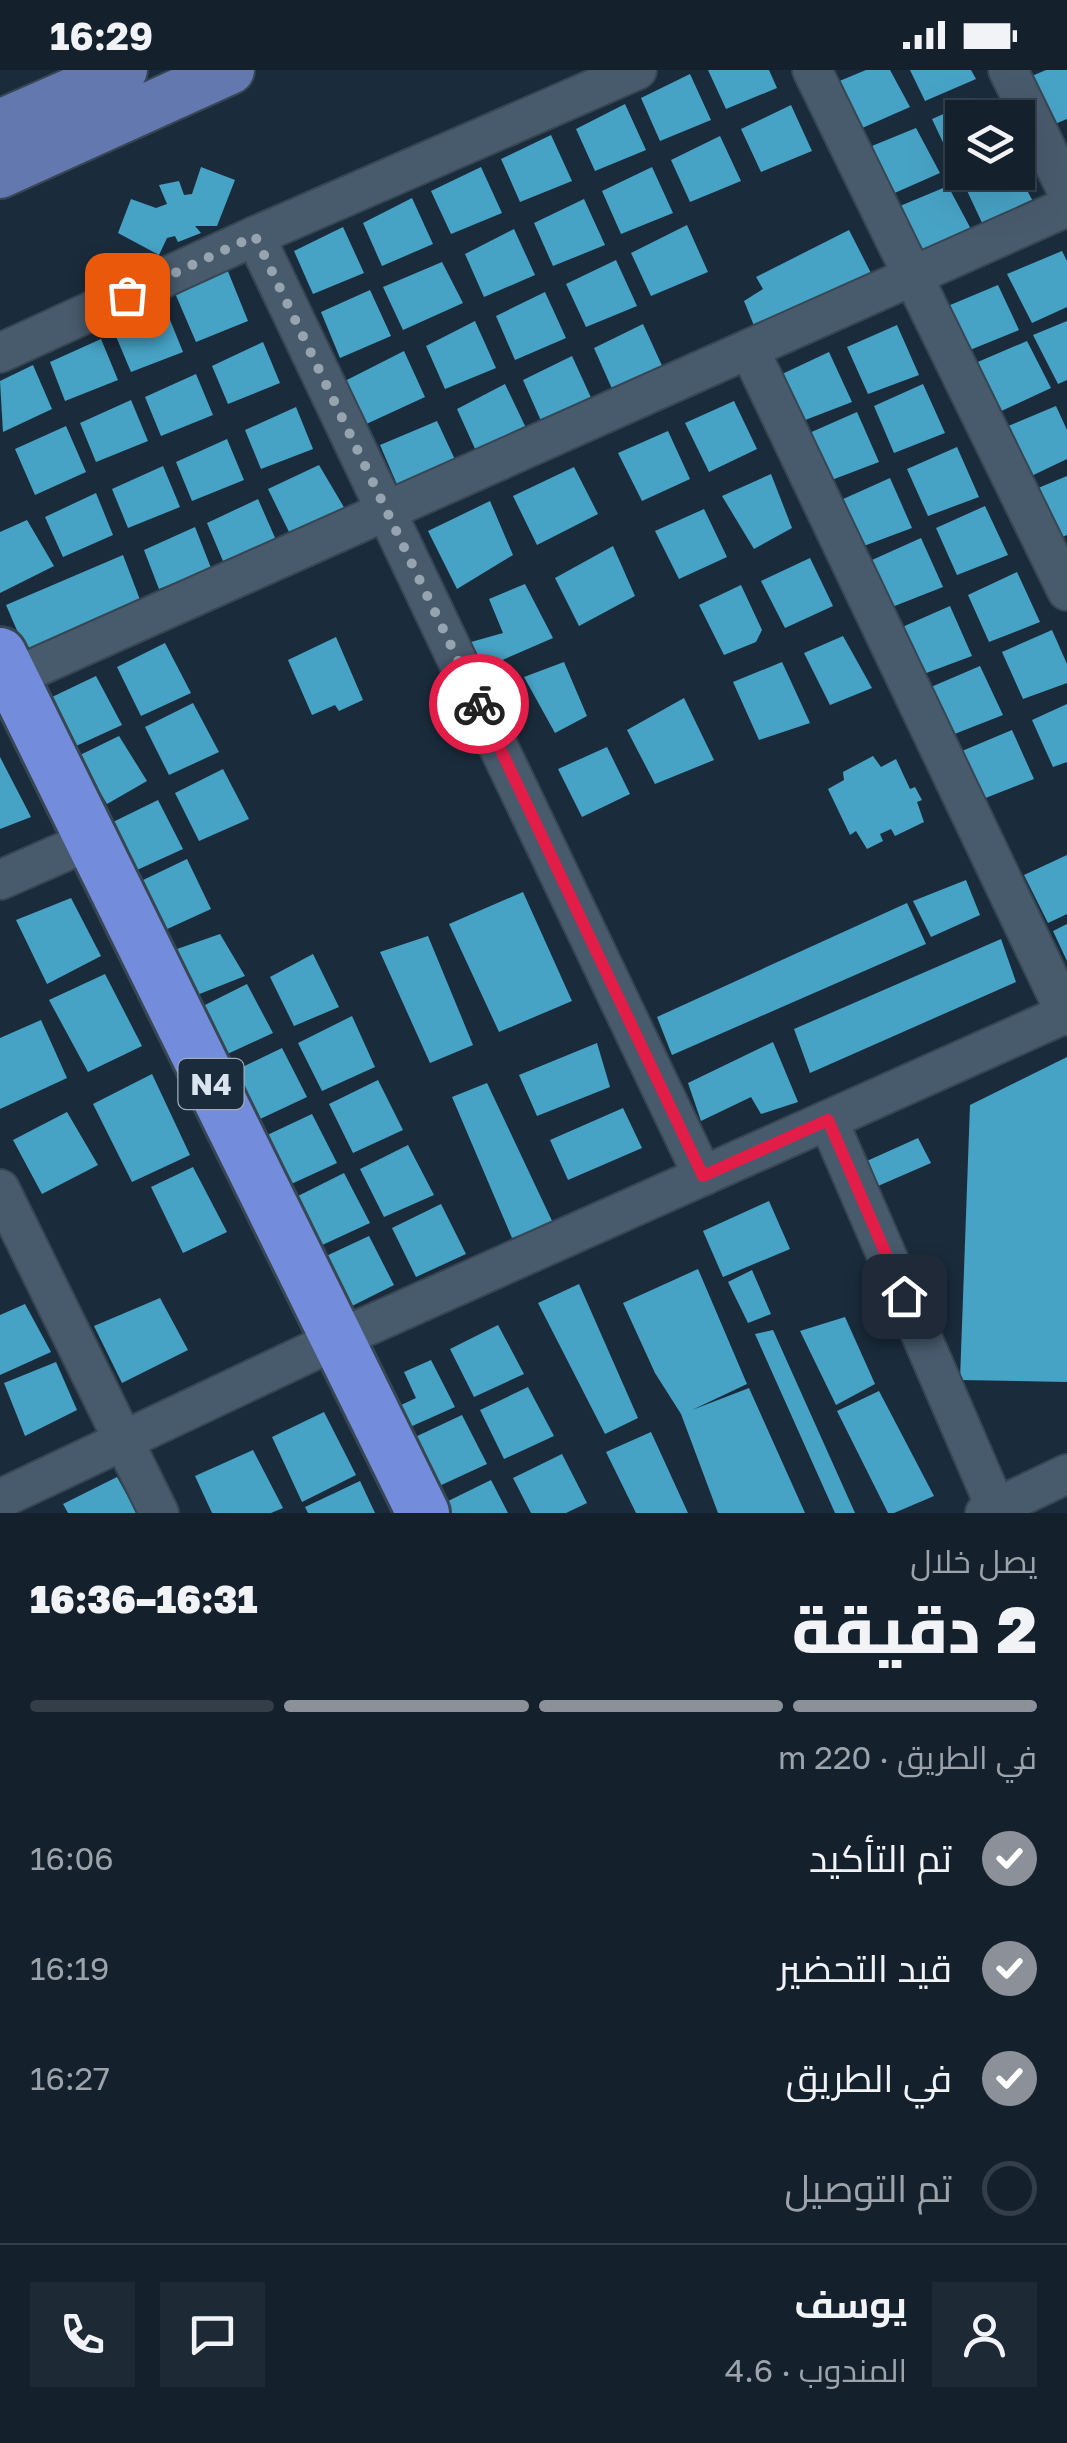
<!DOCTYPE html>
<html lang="ar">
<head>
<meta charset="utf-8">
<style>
	:root { --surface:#14212d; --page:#1d2935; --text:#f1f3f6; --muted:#9da3aa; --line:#333e49; --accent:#8c9099 }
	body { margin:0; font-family:"Golos Text",Cairo,sans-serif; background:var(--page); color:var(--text); direction:rtl; height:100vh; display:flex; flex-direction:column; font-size:38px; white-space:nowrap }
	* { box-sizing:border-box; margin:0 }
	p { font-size:32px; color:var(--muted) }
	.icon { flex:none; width:55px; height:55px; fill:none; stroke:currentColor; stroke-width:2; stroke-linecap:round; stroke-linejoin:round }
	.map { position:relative; height:1443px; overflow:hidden; direction:ltr }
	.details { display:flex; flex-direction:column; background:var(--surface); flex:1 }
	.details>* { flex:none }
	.fabs { position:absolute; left:945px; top:30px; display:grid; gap:20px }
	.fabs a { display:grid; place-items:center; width:90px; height:90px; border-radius:0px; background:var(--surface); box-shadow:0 10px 40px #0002,0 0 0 2px var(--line); font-size:50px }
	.pin { position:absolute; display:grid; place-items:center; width:85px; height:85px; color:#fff; margin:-42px; border-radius:20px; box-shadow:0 5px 15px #0006 }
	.courier { position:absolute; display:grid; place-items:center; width:100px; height:100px; margin:-50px; border:8px solid #e11d48; border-radius:50%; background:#fff; color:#222; box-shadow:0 2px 12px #0007 }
	.summary em { font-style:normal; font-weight:800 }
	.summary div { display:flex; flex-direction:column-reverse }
	.summary { display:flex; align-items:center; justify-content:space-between; height:170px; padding:0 30px }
	h1 { font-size:65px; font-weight:800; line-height:75px }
	.bar { display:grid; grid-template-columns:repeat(4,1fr); gap:15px 10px; align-content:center; height:120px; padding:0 30px }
	.bar i { height:12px; border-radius:8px; background:var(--line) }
	.bar .active { background:var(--accent) }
	.bar p { grid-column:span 4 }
	.line { display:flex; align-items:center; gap:25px; padding:0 30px; border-top:2px solid var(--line) }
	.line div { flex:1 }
	.round { display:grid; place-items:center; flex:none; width:105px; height:105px; border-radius:0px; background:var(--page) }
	ol { padding:0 30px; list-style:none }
	li { display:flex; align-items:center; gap:30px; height:110px }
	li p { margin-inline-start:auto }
	li .icon { padding:10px; border-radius:50%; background:var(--accent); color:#fff; stroke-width:4 }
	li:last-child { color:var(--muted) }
	li i { width:55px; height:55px; border:5px solid var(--line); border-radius:50% }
	.status { display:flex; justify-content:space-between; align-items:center; height:70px; padding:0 50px; background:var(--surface); direction:ltr }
	.status svg { height:28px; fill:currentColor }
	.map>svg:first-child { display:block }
	.building { fill:#47a3c6 }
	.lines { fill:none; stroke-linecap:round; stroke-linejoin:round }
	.minor-casing { stroke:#374653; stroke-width:42 }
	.major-casing { stroke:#374653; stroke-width:52 }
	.highway-casing { stroke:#374653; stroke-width:58 }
	.minor { stroke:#485b6d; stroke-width:38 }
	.major { stroke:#6278af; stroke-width:48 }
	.highway { stroke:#738cdb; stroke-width:52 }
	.done { stroke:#96a4b0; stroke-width:10; stroke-dasharray:0 18 }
	.route { stroke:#e11d48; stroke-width:12 }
	.labels { text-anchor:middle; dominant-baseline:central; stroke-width:10; stroke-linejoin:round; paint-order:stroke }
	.shield { fill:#1a2c3c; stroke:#a0adb9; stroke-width:2.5 }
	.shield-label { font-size:30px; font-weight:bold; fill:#d9e4ee }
</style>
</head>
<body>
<div class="status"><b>16:29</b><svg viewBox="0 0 49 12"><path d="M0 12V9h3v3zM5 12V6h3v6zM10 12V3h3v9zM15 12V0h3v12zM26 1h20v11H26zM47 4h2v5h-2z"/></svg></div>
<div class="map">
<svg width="1067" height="1443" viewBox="0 0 1067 1443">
	<rect width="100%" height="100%" fill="#1a2c3c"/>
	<!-- building -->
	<g class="building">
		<path d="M 708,0 L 769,0 L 777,18 L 726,39 Z"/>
		<path d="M 866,0 L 890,0 L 910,37 L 860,59 L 837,12 Z"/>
		<path d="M 910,0 L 971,0 L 976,9 L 925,31 Z"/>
		<path d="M 1046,0 L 1067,0 L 1067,49 L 1045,58 L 1020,11 Z"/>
		<path d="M 690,4 L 711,50 L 660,71 L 641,28 Z"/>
		<path d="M 980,28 L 990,48 L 962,48 L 962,92 L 954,96 L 932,49 Z"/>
		<path d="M 625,34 L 646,80 L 595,101 L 576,59 Z"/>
		<path d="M 791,35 L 812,81 L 761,102 L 741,59 Z"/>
		<path d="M 916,58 L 940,103 L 890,125 L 867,78 Z"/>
		<path d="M 551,65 L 572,111 L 520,132 L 501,89 Z"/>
		<path d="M 720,66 L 741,111 L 690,132 L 671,90 Z"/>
		<path d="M 201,97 L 235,110 L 217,156 L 195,156 L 201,163 L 178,172 L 175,166 L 167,168 L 159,185 L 118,163 L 131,129 L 156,138 L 167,134 L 159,115 L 179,111 L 184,125 L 192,124 Z"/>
		<path d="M 481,97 L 502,143 L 451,164 L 431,121 Z"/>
		<path d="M 652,97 L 673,143 L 621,164 L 602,121 Z"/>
		<path d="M 979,102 L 1017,102 L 1035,135 L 984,157 L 962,110 Z"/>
		<path d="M 948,116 L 972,161 L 922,183 L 900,136 Z"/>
		<path d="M 412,128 L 433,174 L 382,196 L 363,153 Z"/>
		<path d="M 584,129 L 605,175 L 553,196 L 534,153 Z"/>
		<path d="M 687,155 L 708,202 L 651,226 L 631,183 Z"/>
		<path d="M 343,157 L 364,203 L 313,224 L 294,181 Z"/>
		<path d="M 514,159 L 535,205 L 484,227 L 465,184 Z"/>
		<path d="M 849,160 L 873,207 L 755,258 L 744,231 L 763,219 L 756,207 Z"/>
		<path d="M 1062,181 L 1067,191 L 1067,237 L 1032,253 L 1007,204 Z"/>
		<path d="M 616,190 L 637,236 L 586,257 L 566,214 Z"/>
		<path d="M 442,192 L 463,233 L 403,260 L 383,217 Z"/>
		<path d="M 225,194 L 248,251 L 196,272 L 174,221 Z"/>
		<path d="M 998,215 L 1019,260 L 965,282 L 943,238 Z"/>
		<path d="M 370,220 L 391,266 L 340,288 L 321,242 Z"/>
		<path d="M 545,222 L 566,268 L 515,290 L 496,246 Z"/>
		<path d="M 166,240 L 183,282 L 131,302 L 115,264 Z"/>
		<path d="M 475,251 L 496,298 L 445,319 L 426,276 Z"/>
		<path d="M 1067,251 L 1067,310 L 1058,314 L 1033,265 Z"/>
		<path d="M 643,254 L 664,300 L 613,321 L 594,278 Z"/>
		<path d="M 897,255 L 919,305 L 868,324 L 847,277 Z"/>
		<path d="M 101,269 L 118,310 L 65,331 L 50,292 Z"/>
		<path d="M 1027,271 L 1051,318 L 997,343 L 973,294 Z"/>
		<path d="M 263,272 L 280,313 L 228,334 L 212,296 Z"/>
		<path d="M 404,281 L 425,327 L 362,356 L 339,314 Z"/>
		<path d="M 829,282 L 852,332 L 800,352 L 780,305 Z"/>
		<path d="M 572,286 L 593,332 L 542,353 L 523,310 Z"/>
		<path d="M 33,295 L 52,339 L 3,362 L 0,311 Z"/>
		<path d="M 196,304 L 213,345 L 161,366 L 145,327 Z"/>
		<path d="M 505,314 L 527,360 L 476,381 L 457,339 Z"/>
		<path d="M 923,314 L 945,363 L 894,383 L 874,336 Z"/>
		<path d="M 131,330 L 148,371 L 96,392 L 80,353 Z"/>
		<path d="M 734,331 L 757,379 L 709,402 L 685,353 Z"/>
		<path d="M 1056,336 L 1067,360 L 1067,389 L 1025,409 L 1001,359 Z"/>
		<path d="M 296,337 L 313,379 L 261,399 L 245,360 Z"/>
		<path d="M 857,342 L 879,392 L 829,411 L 807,364 Z"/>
		<path d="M 437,351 L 458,396 L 399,419 L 380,375 Z"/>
		<path d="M 66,356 L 86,402 L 35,425 L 15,379 Z"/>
		<path d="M 668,361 L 690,409 L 642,431 L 618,383 Z"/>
		<path d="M 227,369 L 244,410 L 192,431 L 176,392 Z"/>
		<path d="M 957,377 L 979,427 L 928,446 L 907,399 Z"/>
		<path d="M 319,395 L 345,439 L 292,468 L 268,419 Z"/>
		<path d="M 163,396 L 180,437 L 128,458 L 112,419 Z"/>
		<path d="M 574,397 L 598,444 L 537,475 L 513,426 Z"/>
		<path d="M 771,404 L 792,458 L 754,479 L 722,426 Z"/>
		<path d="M 1067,406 L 1067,465 L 1056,470 L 1031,421 Z"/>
		<path d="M 890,408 L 912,458 L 861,477 L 841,430 Z"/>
		<path d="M 96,423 L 113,465 L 63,487 L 45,447 Z"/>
		<path d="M 258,429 L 276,470 L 223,491 L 207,453 Z"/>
		<path d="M 490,431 L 513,485 L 457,519 L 428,461 Z"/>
		<path d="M 985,436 L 1008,485 L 957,505 L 936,458 Z"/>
		<path d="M 704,439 L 727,487 L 679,509 L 655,461 Z"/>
		<path d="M 27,450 L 54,496 L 0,523 L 0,462 Z"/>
		<path d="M 195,457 L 211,498 L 159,519 L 144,480 Z"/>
		<path d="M 921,468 L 943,517 L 892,537 L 872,490 Z"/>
		<path d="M 613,476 L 635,526 L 579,556 L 555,508 Z"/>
		<path d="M 123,485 L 142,535 L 26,581 L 6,535 Z"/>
		<path d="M 810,488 L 833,536 L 785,558 L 761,511 Z"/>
		<path d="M 1017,502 L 1040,552 L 989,572 L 968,525 Z"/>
		<path d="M 525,514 L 553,568 L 484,598 L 471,572 L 503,563 L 489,529 Z"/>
		<path d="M 741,515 L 762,560 L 756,572 L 724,585 L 699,535 Z"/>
		<path d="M 950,536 L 972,586 L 921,605 L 900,558 Z"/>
		<path d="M 1052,560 L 1067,594 L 1067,613 L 1023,629 L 1002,582 Z"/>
		<path d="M 843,566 L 872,618 L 830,635 L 804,583 Z"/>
		<path d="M 336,567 L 363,630 L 339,641 L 335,635 L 312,645 L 288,590 Z"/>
		<path d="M 165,573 L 191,623 L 141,646 L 117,597 Z"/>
		<path d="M 564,592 L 587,646 L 555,663 L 524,607 Z"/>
		<path d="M 782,592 L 810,653 L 759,670 L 733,612 Z"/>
		<path d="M 980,596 L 1003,645 L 952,665 L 931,617 Z"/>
		<path d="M 96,606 L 122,655 L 76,676 L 52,627 Z"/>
		<path d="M 684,628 L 714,690 L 655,714 L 627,660 Z"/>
		<path d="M 193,633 L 219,682 L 169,705 L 145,657 Z"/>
		<path d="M 1067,634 L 1067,692 L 1053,697 L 1032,650 Z"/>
		<path d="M 1012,660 L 1034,709 L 983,729 L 962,681 Z"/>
		<path d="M 119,666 L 147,711 L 107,734 L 78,686 Z"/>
		<path d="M 607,677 L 630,724 L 582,747 L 558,699 Z"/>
		<path d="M 873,686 L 881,697 L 896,689 L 910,719 L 915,717 L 922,730 L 917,732 L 924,752 L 895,766 L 891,759 L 880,764 L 883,771 L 867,779 L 856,761 L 850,765 L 828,719 L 844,710 L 843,702 Z"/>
		<path d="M 0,687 L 31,747 L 0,759 Z"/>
		<path d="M 223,699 L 249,749 L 199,771 L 175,723 Z"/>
		<path d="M 158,730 L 183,779 L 137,800 L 113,752 Z"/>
		<path d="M 1067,785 L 1067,844 L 1048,853 L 1024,805 Z"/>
		<path d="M 187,789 L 211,839 L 165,860 L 141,811 Z"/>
		<path d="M 966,810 L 980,845 L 931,867 L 913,831 Z"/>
		<path d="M 523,822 L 572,931 L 499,962 L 449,854 Z"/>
		<path d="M 71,828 L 101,886 L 47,914 L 16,850 Z"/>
		<path d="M 907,833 L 926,874 L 672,985 L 657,947 Z"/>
		<path d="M 1067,854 L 1067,891 L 1053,861 Z"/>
		<path d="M 220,864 L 245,906 L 197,925 L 177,879 Z"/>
		<path d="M 428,866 L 473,975 L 430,993 L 380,882 Z"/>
		<path d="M 1001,869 L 1016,912 L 810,1003 L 794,959 Z"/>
		<path d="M 313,884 L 339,937 L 294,956 L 270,907 Z"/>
		<path d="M 105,904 L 142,976 L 88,1002 L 49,930 Z"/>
		<path d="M 247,914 L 273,963 L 223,986 L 199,938 Z"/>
		<path d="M 352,946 L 375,997 L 322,1021 L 298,973 Z"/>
		<path d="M 41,950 L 67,1008 L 0,1039 L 0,968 Z"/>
		<path d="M 773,972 L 798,1032 L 761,1044 L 751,1027 L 701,1051 L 688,1013 Z"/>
		<path d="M 597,973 L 610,1017 L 537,1046 L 519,1005 Z"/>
		<path d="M 282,978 L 307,1027 L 258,1050 L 234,1001 Z"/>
		<path d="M 1067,987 L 1067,1312 L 960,1310 L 970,1035 Z"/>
		<path d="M 152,1004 L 190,1085 L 132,1112 L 93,1034 Z"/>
		<path d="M 378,1010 L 403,1060 L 353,1083 L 329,1034 Z"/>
		<path d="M 487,1013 L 553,1153 L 512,1168 L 452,1027 Z"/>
		<path d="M 623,1038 L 642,1078 L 568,1110 L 550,1070 Z"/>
		<path d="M 67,1042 L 98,1095 L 42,1124 L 13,1070 Z"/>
		<path d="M 312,1044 L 337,1093 L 287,1116 L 263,1067 Z"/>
		<path d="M 918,1068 L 931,1093 L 871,1119 L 858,1095 Z"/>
		<path d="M 408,1075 L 434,1125 L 384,1147 L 360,1099 Z"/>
		<path d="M 193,1097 L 227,1162 L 183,1183 L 151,1117 Z"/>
		<path d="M 344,1103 L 370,1153 L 320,1176 L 296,1127 Z"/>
		<path d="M 769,1131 L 790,1179 L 723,1207 L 703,1161 Z"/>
		<path d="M 441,1134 L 466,1184 L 416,1207 L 392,1158 Z"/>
		<path d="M 369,1166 L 394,1215 L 352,1236 L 324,1187 Z"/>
		<path d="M 698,1199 L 747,1314 L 692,1340 L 749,1318 L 805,1443 L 718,1443 L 681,1344 L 655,1303 L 623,1233 Z"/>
		<path d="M 752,1200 L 771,1244 L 748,1253 L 728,1212 Z"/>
		<path d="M 579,1214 L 638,1348 L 605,1364 L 538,1233 Z"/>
		<path d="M 160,1228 L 188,1280 L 122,1313 L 94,1256 Z"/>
		<path d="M 25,1234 L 51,1282 L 0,1305 L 0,1245 Z"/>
		<path d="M 845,1247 L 875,1314 L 836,1335 L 800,1261 Z"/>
		<path d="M 498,1255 L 524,1304 L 474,1327 L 450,1279 Z"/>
		<path d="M 773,1260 L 855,1443 L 835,1443 L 755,1264 Z"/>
		<path d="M 431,1290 L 455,1337 L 410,1357 L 401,1335 L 416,1328 L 404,1302 Z"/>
		<path d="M 56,1292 L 77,1340 L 25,1366 L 4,1313 Z"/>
		<path d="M 528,1317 L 554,1366 L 504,1389 L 480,1340 Z"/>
		<path d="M 879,1321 L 934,1426 L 894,1443 L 888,1443 L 837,1341 Z"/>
		<path d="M 324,1342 L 356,1405 L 302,1432 L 272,1367 Z"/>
		<path d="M 462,1345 L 487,1394 L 437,1417 L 413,1368 Z"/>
		<path d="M 651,1362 L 688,1443 L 636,1443 L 606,1382 Z"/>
		<path d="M 253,1380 L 283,1438 L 271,1443 L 212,1443 L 195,1406 Z"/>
		<path d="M 562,1384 L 587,1433 L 566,1443 L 531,1443 L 513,1408 Z"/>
		<path d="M 117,1407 L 137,1443 L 68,1443 L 63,1434 Z"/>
		<path d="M 491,1410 L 508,1443 L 447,1443 L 442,1434 Z"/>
		<path d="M 360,1411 L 375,1443 L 308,1443 L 305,1437 Z"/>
	</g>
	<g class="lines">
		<!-- minor casing -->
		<g class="minor-casing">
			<g id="minor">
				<path d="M 637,0 L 255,166 L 703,1106"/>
				<path d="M 812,0 L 1067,521"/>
				<path d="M 1008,0 L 1067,121"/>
				<path d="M 749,279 L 1067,946"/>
				<path d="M 0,283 L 255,166"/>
				<path d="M 12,608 L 1067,137"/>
				<path d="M 0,810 L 66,781"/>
				<path d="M 828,1050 L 996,1438"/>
				<path d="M 0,1119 L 159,1443"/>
				<path d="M 0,1429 L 336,1270 L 1067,943"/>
				<path d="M 985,1443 L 1067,1404"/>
			</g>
		</g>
		<!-- major casing -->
		<g class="major-casing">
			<g id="major">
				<path d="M 0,54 L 123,0"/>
				<path d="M 0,104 L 230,0"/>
			</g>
		</g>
		<!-- highway casing -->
		<g class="highway-casing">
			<path id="highway" d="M 0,584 L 423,1443"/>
		</g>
		<!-- minor -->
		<use href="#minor" class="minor"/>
		<!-- major -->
		<use href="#major" class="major"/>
		<!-- highway -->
		<use href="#highway" class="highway"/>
	</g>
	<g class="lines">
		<!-- done -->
		<path class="done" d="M 127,225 L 255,166 L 479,634"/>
		<!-- route -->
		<path class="route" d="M 479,634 L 703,1106 L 828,1050 L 904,1226"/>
	</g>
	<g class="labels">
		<!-- shield labels -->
		<rect class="shield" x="178.5" y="989" width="65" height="50" rx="8"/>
		<g class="shield-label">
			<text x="211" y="1014">N4</text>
		</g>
	</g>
</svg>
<div class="fabs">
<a><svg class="icon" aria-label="layers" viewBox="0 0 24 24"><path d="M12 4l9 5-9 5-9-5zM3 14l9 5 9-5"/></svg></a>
</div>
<div class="pin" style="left:127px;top:225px;background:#ea580c"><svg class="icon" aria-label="bag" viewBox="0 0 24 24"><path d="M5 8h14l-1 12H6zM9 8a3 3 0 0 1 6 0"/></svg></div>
<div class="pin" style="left:904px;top:1226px;background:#1f2937"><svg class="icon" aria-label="home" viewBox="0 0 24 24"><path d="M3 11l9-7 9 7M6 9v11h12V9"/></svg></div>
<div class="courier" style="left:479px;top:634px"><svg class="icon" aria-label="bike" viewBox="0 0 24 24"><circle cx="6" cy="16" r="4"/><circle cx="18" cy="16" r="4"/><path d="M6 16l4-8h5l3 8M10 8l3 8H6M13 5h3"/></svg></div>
</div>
<section class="details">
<div class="summary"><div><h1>2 دقيقة</h1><p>يصل خلال</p></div><em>16:31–16:36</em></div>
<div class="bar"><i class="active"></i><i class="active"></i><i class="active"></i><i></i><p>في الطريق · 220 m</p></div>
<ol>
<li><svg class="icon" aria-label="check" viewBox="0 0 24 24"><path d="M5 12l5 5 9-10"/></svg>تم التأكيد<p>16:06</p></li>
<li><svg class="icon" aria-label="check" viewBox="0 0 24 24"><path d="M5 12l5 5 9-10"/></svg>قيد التحضير<p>16:19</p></li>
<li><svg class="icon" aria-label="check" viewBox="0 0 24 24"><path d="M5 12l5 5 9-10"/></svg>في الطريق<p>16:27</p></li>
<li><i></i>تم التوصيل</li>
</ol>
<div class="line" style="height:180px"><a class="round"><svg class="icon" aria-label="person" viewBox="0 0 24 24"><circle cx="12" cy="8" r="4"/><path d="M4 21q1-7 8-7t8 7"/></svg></a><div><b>يوسف</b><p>المندوب · 4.6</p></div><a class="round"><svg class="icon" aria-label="chat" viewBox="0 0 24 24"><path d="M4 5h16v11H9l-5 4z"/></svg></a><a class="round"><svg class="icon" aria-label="phone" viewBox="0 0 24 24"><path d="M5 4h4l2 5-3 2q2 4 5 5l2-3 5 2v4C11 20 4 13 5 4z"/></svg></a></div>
</section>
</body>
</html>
